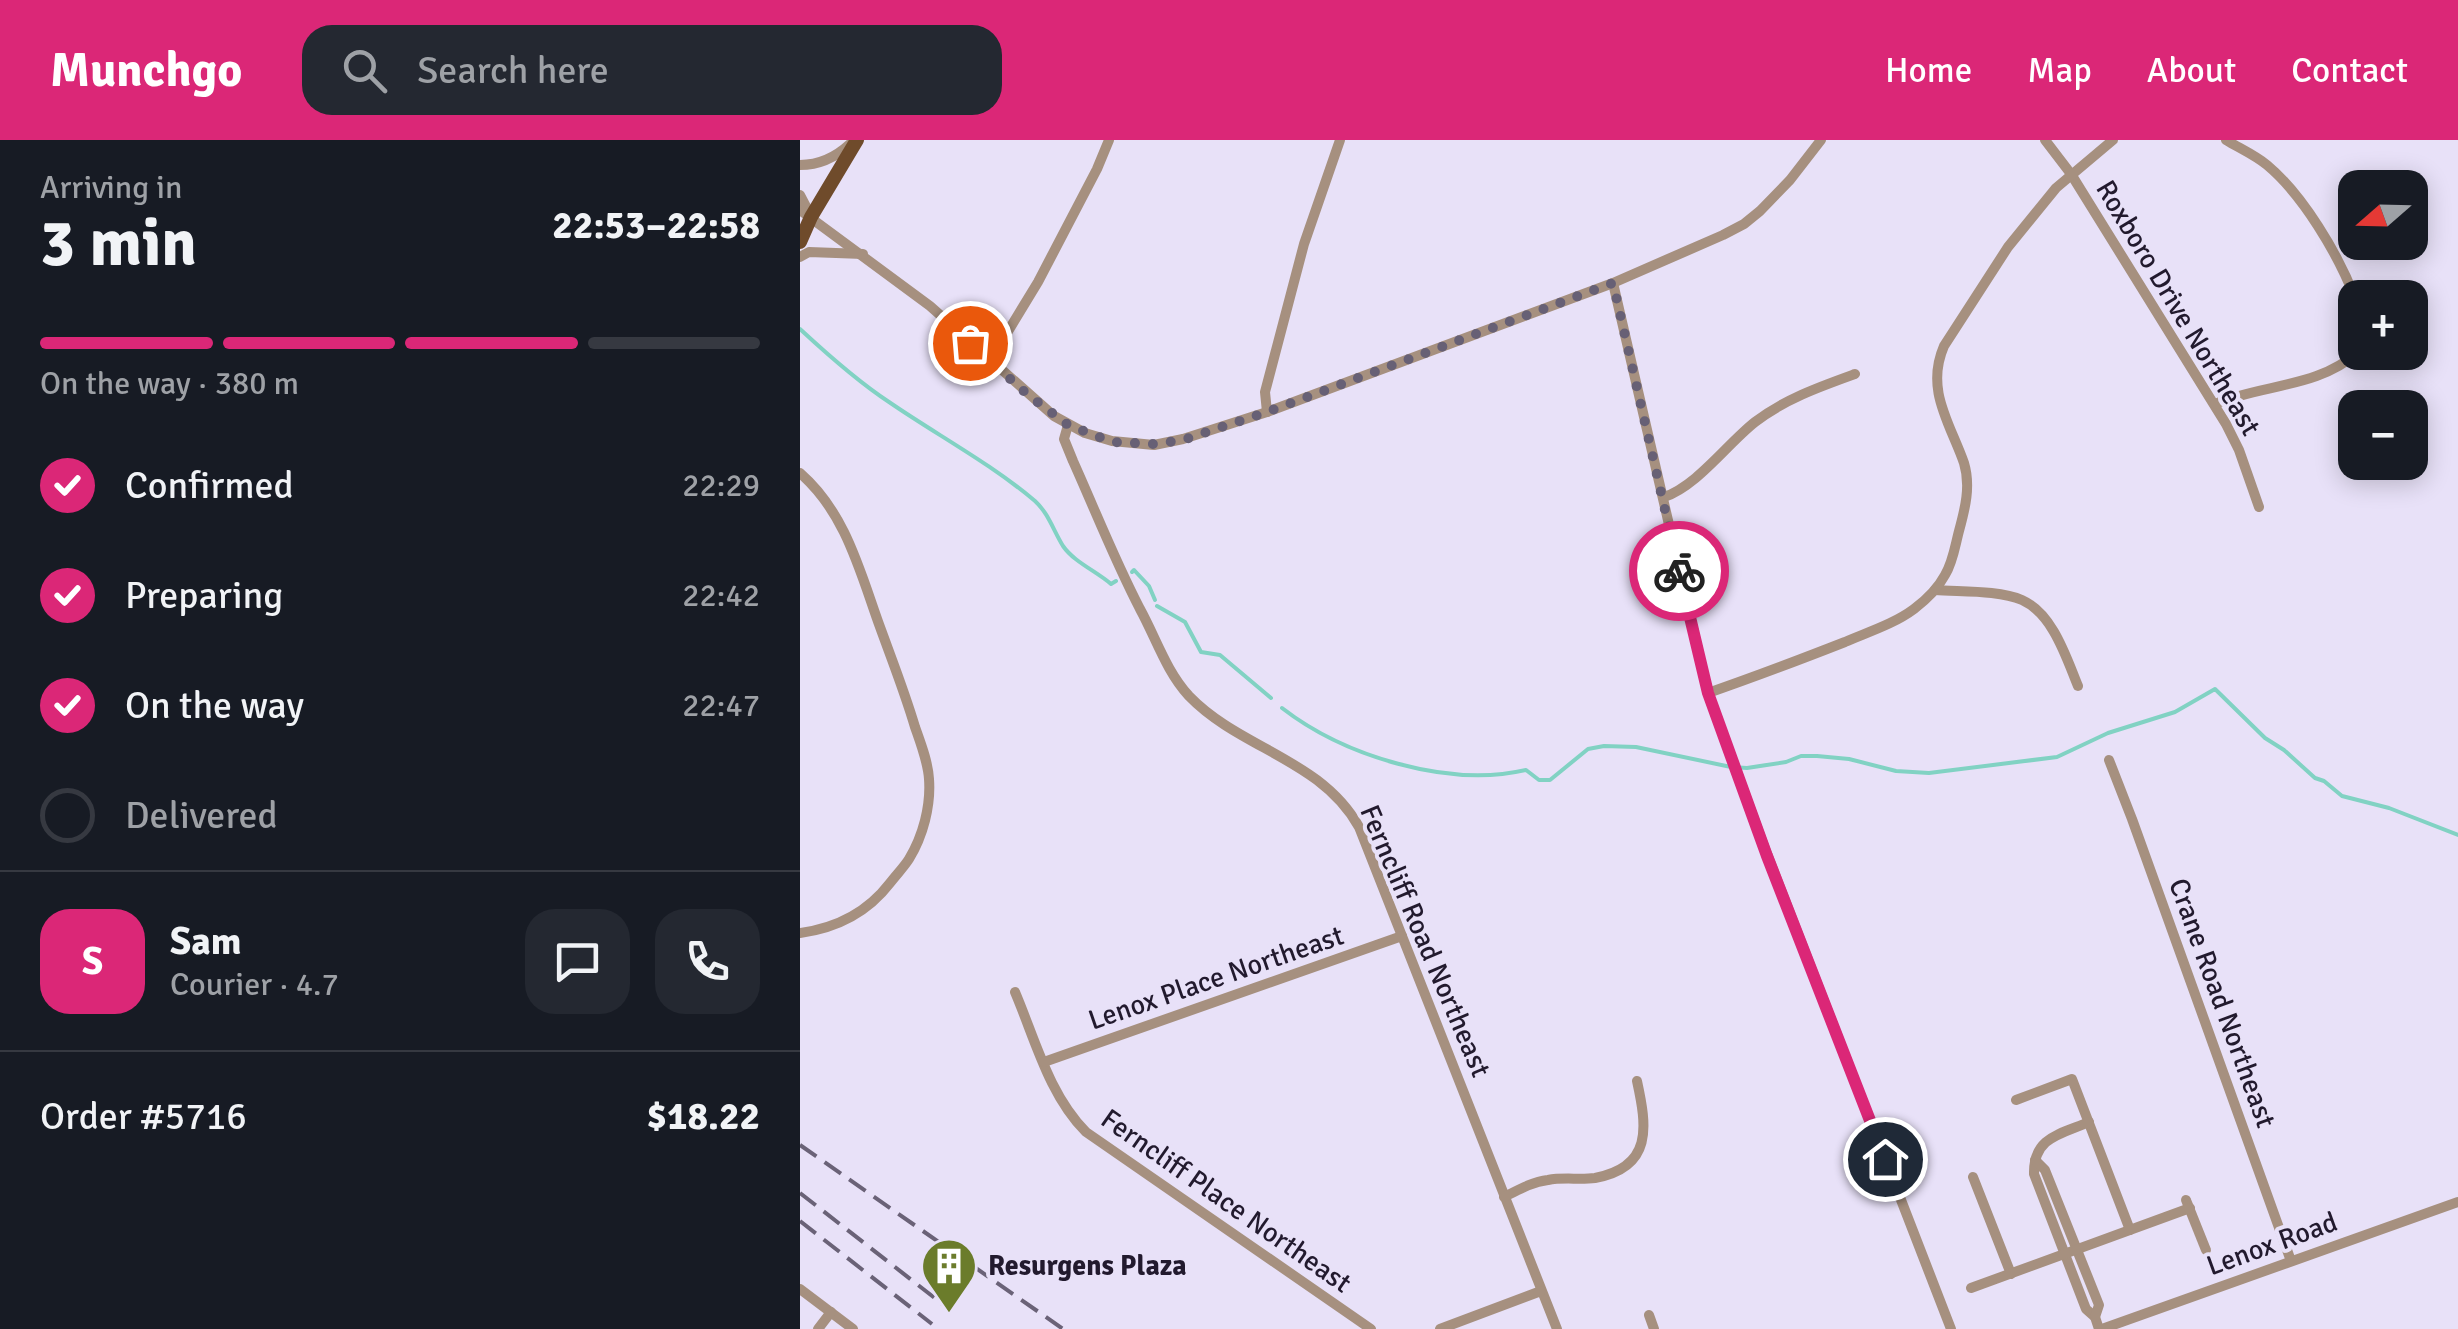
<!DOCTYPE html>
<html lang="en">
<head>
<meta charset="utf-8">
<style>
	:root { --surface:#171b24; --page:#242831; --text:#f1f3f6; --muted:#9ea1a6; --line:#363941; --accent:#db2777 }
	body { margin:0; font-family:Signika,sans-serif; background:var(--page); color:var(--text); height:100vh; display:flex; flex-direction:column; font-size:38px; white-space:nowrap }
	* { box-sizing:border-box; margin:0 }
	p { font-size:32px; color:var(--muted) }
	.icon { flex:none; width:55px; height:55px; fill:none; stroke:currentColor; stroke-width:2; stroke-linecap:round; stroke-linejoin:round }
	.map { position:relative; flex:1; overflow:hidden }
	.sheet { display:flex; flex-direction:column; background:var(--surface); width:800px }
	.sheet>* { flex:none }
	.needle { width:65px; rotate:250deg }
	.tools { position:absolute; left:1538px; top:30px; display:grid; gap:20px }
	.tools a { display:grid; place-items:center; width:90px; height:90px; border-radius:20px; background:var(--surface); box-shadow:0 5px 25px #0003; font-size:50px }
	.pin { position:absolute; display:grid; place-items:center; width:85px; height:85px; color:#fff; margin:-42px; border:5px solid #fff; border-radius:50%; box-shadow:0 2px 10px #0007 }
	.courier { position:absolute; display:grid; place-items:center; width:100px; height:100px; margin:-50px; border:8px solid #db2777; border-radius:50%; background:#fff; color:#222; box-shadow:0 2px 12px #0007 }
	.headline em { font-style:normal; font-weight:700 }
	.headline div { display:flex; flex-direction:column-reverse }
	.headline { display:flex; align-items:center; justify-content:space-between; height:170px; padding:0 40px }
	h1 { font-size:65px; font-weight:700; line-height:75px }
	.bar { display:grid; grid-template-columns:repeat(4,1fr); gap:15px 10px; align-content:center; height:120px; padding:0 40px }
	.bar i { height:12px; border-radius:8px; background:var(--line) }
	.bar .current { background:var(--accent) }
	.bar p { grid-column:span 4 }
	.line { display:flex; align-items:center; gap:25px; padding:0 40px; border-top:2px solid var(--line) }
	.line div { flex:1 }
	.round { display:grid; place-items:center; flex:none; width:105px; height:105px; border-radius:30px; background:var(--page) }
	ol { padding:0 40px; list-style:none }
	li { display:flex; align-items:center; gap:30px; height:110px }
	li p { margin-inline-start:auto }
	li .icon { padding:10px; border-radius:50%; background:var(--accent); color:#fff; stroke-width:4 }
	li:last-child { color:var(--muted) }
	li i { width:55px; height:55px; border:5px solid var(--line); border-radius:50% }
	header { display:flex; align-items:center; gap:60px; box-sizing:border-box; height:140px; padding:0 50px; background:var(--accent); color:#fff }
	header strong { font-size:48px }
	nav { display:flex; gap:55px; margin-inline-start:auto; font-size:35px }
	.search { width:700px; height:90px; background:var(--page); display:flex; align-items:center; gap:25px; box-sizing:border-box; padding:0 35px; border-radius:30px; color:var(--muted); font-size:38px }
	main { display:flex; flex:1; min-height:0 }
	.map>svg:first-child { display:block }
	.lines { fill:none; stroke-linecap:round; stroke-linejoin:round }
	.stream { stroke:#81d2c3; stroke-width:4 }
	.minor { stroke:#a6907f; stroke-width:10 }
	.major { stroke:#6f4b2b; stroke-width:14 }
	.rail { stroke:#6a6277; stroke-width:4; stroke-dasharray:20 10; stroke-linecap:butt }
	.done { stroke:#676075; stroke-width:10; stroke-dasharray:0 18 }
	.route { stroke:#db2777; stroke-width:12 }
	.labels { text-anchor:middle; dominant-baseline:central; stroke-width:8; stroke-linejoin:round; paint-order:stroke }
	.street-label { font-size:28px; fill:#221a2e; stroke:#e8e1f8 }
	.poi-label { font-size:28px; font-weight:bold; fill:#221a2e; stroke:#e8e1f8; text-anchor:start }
</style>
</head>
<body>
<header>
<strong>Munchgo</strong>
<div class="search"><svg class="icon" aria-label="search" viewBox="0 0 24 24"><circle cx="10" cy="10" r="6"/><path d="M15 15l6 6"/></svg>Search here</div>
<nav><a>Home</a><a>Map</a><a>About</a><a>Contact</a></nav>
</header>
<main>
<section class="sheet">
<div class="headline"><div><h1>3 min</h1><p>Arriving in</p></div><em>22:53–22:58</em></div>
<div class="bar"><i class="current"></i><i class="current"></i><i class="current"></i><i></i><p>On the way · 380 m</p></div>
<ol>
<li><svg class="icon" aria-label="check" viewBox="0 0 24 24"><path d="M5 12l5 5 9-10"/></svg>Confirmed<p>22:29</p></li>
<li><svg class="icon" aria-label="check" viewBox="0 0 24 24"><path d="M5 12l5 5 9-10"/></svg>Preparing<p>22:42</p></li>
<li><svg class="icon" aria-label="check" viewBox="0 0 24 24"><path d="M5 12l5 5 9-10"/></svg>On the way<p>22:47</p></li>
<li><i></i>Delivered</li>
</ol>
<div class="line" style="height:180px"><b class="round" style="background:var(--accent);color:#fff">S</b><div><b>Sam</b><p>Courier · 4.7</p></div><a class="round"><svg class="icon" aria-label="chat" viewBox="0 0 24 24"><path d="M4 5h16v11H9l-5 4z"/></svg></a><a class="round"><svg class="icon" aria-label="phone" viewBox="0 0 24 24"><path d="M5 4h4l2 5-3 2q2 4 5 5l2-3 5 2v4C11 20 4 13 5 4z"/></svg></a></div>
<div class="line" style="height:130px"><div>Order #5716</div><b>$18.22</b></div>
</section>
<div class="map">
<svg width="1658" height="1189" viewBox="0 0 1658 1189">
	<rect width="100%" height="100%" fill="#e8e1f8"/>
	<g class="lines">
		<!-- stream -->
		<g class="stream">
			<path d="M 0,189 C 28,215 57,241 89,262 C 137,295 190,323 235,361 C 249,374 253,390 263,406 C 274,422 296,431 311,444 L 316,441"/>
			<path d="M 332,432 L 334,430 L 349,446 L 355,460"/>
			<path d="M 357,466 L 385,482 L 401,512 L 420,515 L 471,558"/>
			<path d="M 482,568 C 544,616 648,648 726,630 L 739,640 L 750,640 L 788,609 L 804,606 L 836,607 L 931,627 L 947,628 L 986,622 L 1001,616 L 1017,616 L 1049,619 L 1096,631 L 1129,633 L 1257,617 L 1308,593 L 1375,572 L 1415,549 L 1465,598 L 1484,610 L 1515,638 L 1524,641 L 1542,656 L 1589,668 L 1658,695"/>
		</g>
		<!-- minor -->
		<g class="minor">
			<path d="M 1245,0 L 1271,34 L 1426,284 L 1439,310 L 1459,367"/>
			<path d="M 1426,0 C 1439,8 1455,15 1467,25 C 1503,55 1538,114 1555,158"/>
			<path d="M 0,25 C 19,25 36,17 50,4"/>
			<path d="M 0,55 L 11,76"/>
			<path d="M 0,70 L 130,166 L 254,276 L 285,293 L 312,301 L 354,305 L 383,299 L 467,272 L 813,143 L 923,95 L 944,84 L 960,71 L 990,40 L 1021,0"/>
			<path d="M 0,117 L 9,112 L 63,114"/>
			<path d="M 813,143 L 908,553 L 964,706 L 1151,1189"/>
			<path d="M 190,221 L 238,142 L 297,29 L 309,0"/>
			<path d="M 1415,264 C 1462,244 1518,248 1558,212"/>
			<path d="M 467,272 L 465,252 L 504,104 L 540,0"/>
			<path d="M 268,285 L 264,299 L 273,321 C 295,370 315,421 340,469 C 356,498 366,531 389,556 C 440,609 521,619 559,687 L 757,1189"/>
			<path d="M 0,333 C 46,373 60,432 80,487 C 92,520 105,553 115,587 C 121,604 128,622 129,639 C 131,666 123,696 109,719 C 104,727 96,735 90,743 C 67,773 37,788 0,793"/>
			<path d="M 864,357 C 897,346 927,304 955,282 C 985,259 1019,247 1055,234"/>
			<path d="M 1135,450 C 1160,452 1199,450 1222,460 C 1253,474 1266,517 1278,546"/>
			<path d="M 908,553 C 954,537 999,520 1045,502 C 1068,492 1094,484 1114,469 C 1126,460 1138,448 1145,435 C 1153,422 1155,406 1159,391 C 1165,369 1171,346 1164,323 C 1150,283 1125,250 1144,206 L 1208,107 L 1256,48 L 1313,0"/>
			<path d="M 1309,620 L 1332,679 L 1491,1121"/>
			<path d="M 215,852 C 235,899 249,955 286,992 L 571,1189"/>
			<path d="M 244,922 L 602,796"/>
			<path d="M 1216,960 L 1272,939 L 1330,1090"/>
			<path d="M 1289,982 C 1261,994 1233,997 1234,1034 L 1286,1169 L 1295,1177 L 1299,1189"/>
			<path d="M 1235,1020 L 1245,1030 L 1299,1165 L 1295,1177"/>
			<path d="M 1173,1037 L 1211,1134"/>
			<path d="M 704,1057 C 718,1050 732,1042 748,1040 C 763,1037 780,1040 795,1038 C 853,1027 847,987 837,941"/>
			<path d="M 1386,1060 L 1406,1110"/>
			<path d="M 1171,1148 L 1390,1068"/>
			<path d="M 0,1149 L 53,1189"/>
			<path d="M 849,1175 L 854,1189"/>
			<path d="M 18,1189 L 31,1172"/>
			<path d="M 640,1189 L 741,1151"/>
			<path d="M 1302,1189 L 1658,1062"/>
		</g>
		<!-- major -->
		<path class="major" d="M 0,102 L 11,77 L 57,0"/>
		<!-- rail -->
		<g class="rail">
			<path d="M 0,1005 L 263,1189"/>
			<path d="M 0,1053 L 145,1166"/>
			<path d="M 0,1081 L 132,1184"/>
		</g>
	</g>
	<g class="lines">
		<!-- done -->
		<path class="done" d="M 170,203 L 227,254 L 268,285 L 312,302 L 354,304 L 383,300 L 467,272 L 813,143 L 879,431"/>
		<!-- route -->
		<path class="route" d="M 879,431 L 908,553 L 967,716 L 1085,1019"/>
	</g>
	<!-- icons -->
	<defs>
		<g id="building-pin" transform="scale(2.875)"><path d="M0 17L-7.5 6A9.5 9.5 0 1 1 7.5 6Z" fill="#6b7c2b" stroke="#e8e1f8"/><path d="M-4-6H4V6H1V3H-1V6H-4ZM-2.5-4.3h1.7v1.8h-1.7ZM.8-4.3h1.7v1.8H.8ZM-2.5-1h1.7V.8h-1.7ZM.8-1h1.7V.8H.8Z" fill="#fff"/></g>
	</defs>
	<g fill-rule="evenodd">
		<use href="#building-pin" x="149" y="1126"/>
	</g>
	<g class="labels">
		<!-- street labels -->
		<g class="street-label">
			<text transform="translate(1378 168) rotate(59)">Roxboro Drive Northeast</text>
			<text transform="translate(625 801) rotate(67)">Ferncliff Road Northeast</text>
			<text transform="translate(416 838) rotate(-19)">Lenox Place Northeast</text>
			<text transform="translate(1422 863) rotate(70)">Crane Road Northeast</text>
			<text transform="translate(426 1061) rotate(35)">Ferncliff Place Northeast</text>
			<text transform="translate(1472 1104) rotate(-20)">Lenox Road</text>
		</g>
		<!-- poi labels -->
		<g class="poi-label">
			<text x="188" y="1126">Resurgens Plaza</text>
		</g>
	</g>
</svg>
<div class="tools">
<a><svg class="needle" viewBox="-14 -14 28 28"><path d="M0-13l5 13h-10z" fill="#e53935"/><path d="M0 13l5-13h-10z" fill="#9ea1a6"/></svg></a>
<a>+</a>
<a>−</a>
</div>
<div class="pin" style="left:170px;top:203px;background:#ea580c"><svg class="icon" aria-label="bag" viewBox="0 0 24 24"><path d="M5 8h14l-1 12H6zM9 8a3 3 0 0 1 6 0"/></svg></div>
<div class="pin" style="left:1085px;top:1019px;background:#1f2937"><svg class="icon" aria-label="home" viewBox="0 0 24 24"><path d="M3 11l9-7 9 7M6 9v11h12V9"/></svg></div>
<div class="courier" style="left:879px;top:431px"><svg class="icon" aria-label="bike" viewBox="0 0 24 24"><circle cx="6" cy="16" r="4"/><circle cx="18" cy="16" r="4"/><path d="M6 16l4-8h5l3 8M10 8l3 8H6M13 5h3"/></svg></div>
</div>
</main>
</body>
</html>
